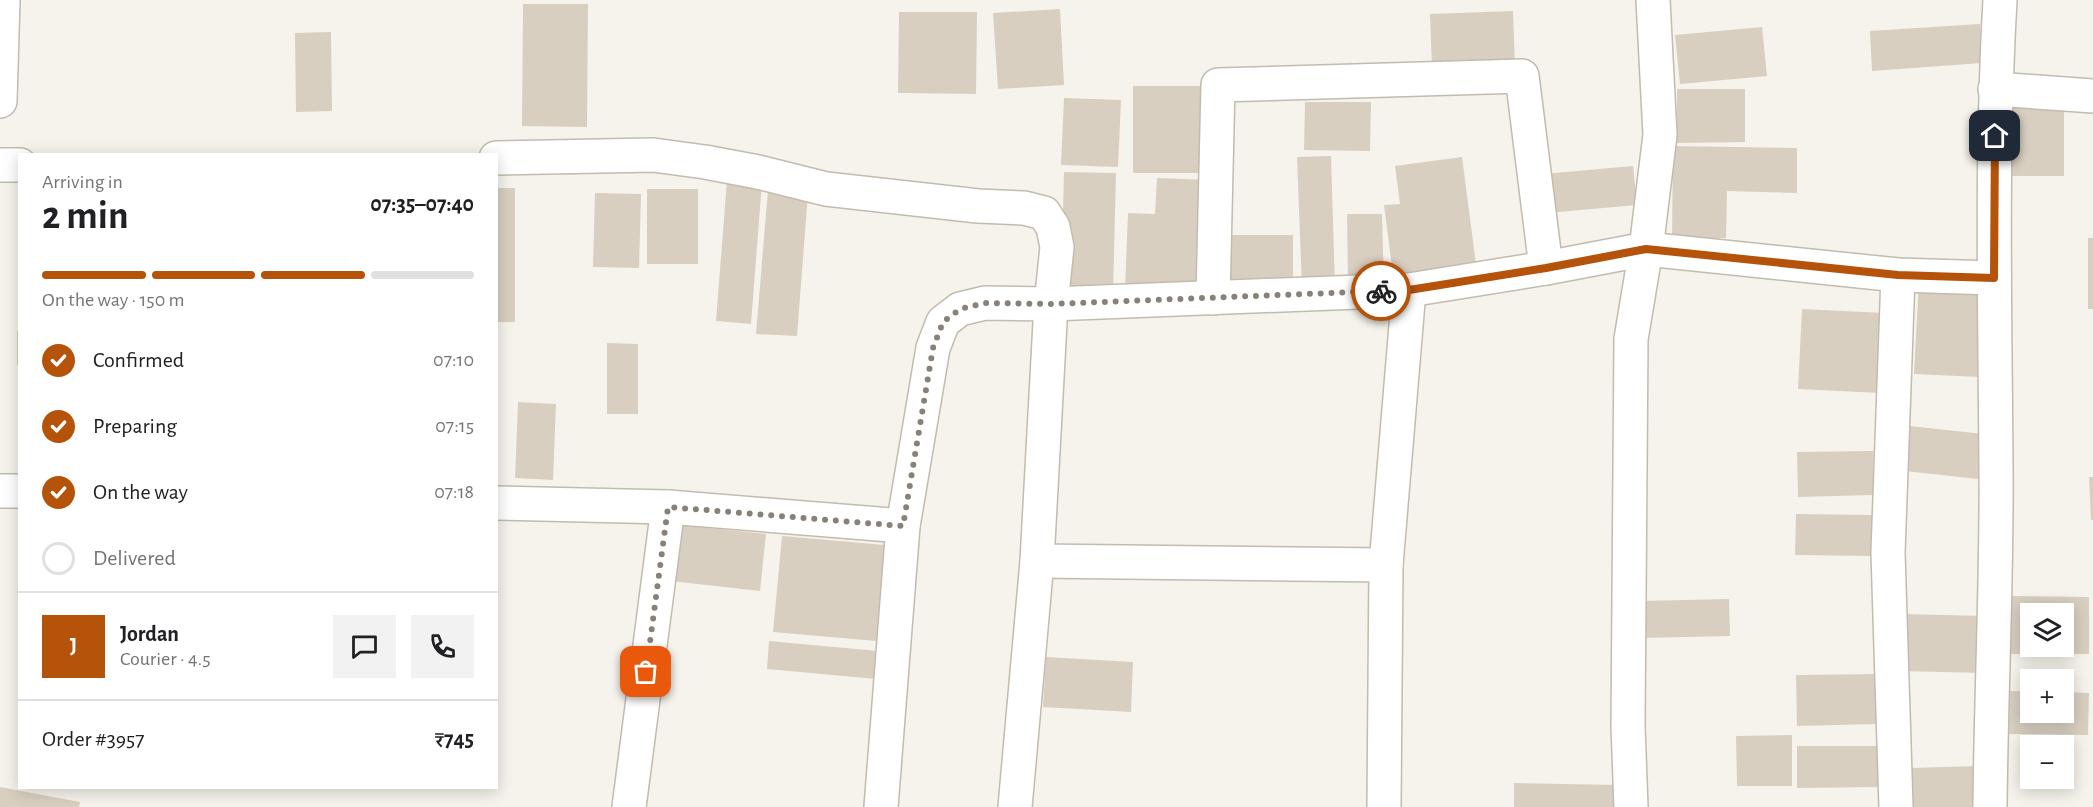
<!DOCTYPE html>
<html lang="en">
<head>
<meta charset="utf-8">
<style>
	:root { --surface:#fff; --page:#f2f2f2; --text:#202124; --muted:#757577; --line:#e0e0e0; --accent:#b45309 }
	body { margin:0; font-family:"Alegreya Sans",sans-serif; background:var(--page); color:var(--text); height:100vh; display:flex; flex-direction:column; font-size:22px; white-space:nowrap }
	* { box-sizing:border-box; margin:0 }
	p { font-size:20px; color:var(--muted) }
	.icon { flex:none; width:33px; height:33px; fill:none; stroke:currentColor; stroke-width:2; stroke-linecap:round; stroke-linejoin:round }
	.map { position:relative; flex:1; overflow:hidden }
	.sheet { position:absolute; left:18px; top:153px; width:480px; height:636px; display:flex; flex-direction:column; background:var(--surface); border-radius:0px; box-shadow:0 3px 15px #0003 }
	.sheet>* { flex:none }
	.fabs { position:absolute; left:2020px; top:603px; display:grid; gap:12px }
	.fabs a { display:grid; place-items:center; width:54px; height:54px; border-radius:0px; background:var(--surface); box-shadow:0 3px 15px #0003; font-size:30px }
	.pin { position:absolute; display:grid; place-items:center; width:51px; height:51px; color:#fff; margin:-26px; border-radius:12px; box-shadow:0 3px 9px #0006 }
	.courier { position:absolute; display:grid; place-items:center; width:60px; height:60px; margin:-30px; border:4px solid #b45309; border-radius:50%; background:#fff; color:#222; box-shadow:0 2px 8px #0007 }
	.headline em { font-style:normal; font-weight:600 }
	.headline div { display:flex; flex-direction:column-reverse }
	.headline { display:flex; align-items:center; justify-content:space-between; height:102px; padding:0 24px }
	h1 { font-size:39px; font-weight:600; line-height:45px }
	.bar { display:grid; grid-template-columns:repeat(4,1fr); gap:9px 6px; align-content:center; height:72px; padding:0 24px }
	.bar i { height:8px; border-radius:4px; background:var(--line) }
	.bar .on { background:var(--accent) }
	.bar p { grid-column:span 4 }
	.line { display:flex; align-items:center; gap:15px; padding:0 24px; border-top:2px solid var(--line) }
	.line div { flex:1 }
	.round { display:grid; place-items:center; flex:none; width:63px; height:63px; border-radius:0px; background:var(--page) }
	ol { padding:0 24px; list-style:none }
	li { display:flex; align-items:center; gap:18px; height:66px }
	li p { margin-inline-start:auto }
	li .icon { padding:6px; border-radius:50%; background:var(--accent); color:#fff; stroke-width:4 }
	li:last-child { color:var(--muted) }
	li i { width:33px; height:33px; border:3px solid var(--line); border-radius:50% }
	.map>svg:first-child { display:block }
	.building { fill:#d8cfc1; fill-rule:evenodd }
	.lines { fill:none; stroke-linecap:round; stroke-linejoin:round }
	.minor-casing { stroke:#c2bbae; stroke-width:36 }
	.minor { stroke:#fff; stroke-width:33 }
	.done { stroke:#878178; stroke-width:6; stroke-dasharray:0 10.8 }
	.route { stroke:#b45309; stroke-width:8 }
</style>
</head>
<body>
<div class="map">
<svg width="2093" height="807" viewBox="0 0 2093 807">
	<rect width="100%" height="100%" fill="#f6f3ec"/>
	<!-- building -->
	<g class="building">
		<path d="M 523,4 L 588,4 L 587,127 L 522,126 Z"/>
		<path d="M 1060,9 L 1064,85 L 998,89 L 993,13 Z"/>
		<path d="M 1513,11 L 1515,66 L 1432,68 L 1430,14 Z"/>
		<path d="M 899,12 L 977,12 L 976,94 L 898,93 Z"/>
		<path d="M 1980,24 L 1982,63 L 1872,71 L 1870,31 Z"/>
		<path d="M 1762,27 L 1767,76 L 1680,84 L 1675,35 Z"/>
		<path d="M 331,32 L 332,111 L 296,112 L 295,33 Z"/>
		<path d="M 1133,86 L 1210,86 L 1209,173 L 1133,173 Z"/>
		<path d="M 1677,89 L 1745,89 L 1745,142 L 1677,143 Z"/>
		<path d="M 1064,98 L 1121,100 L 1118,167 L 1061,165 Z"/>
		<path d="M 2008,99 L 2064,100 L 2064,176 L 2008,176 Z"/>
		<path d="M 1305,102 L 1371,102 L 1370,151 L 1304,150 Z"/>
		<path d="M 1673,146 L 1797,148 L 1797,193 L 1727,191 L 1726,238 L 1672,238 Z"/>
		<path d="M 1331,156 L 1335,287 L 1302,288 L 1297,157 Z"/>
		<path d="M 1462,157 L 1477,272 L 1394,282 L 1384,205 L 1400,204 L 1395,166 Z"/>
		<path d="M 1633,166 L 1637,205 L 1547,213 L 1543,174 Z"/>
		<path d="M 1064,172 L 1116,173 L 1113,293 L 1061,292 Z"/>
		<path d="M 1157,178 L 1210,180 L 1206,293 L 1125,290 L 1128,213 L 1155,214 Z"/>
		<path d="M 727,180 L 762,182 L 751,324 L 716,321 Z"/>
		<rect x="496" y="188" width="19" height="134"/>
		<rect x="647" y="189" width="51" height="75"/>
		<path d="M 768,190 L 808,194 L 797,336 L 756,334 Z"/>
		<path d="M 595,193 L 641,194 L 639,268 L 593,267 Z"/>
		<path d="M 1347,214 L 1382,214 L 1384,285 L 1348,286 Z"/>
		<rect x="1220" y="235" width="73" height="56"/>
		<rect x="2088" y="238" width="5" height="71"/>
		<path d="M 1919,280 L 1984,283 L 1980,377 L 1914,374 Z"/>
		<path d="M 1802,309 L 1884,313 L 1880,393 L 1798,389 Z"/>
		<rect x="17" y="331" width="3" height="34"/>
		<path d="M 607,343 L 638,344 L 638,414 L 607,414 Z"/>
		<path d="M 518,402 L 556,404 L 553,480 L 515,478 Z"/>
		<path d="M 1910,426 L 1983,434 L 1978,479 L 1905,471 Z"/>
		<path d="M 1873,451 L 1873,495 L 1798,497 L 1797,452 Z"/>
		<path d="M 2089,477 L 2093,477 L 2093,520 L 2091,520 Z"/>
		<path d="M 1796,514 L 1872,515 L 1872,556 L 1795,555 Z"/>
		<path d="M 677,525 L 766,534 L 760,591 L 671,581 Z"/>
		<path d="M 782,536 L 885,545 L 876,641 L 773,632 Z"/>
		<path d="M 2010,596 L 2089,597 L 2089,654 L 2010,654 ZM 2031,614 L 2064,614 L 2064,646 L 2031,646 Z"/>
		<path d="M 1729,599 L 1730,636 L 1641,638 L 1640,601 Z"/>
		<path d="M 1902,614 L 1984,616 L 1983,673 L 1901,671 Z"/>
		<path d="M 769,641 L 878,651 L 876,679 L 767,669 Z"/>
		<path d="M 1046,657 L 1133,662 L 1131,712 L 1043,707 Z"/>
		<path d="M 1877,674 L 1878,724 L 1797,726 L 1796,675 Z"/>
		<path d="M 2010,691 L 2031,691 L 2031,712 L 2064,712 L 2064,692 L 2089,693 L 2088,735 L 2009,734 Z"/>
		<path d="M 1792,735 L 1792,786 L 1737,786 L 1736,736 Z"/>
		<path d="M 1797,746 L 1880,746 L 1880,787 L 1797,788 Z"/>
		<path d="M 1978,766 L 1979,807 L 1911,807 L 1910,768 Z"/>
		<path d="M 1514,783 L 1619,785 L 1619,807 L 1514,807 Z"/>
		<path d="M 0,787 L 80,802 L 79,807 L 0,807 Z"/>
	</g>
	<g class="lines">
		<!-- minor casing -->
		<g class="minor-casing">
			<g id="minor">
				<path d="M 1995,89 L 2093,96"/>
				<path d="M 0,101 L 3,0"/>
				<path d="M 496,158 L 653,155 L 705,162 L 758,172 L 826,189 L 978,206 L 1024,208 L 1044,213 L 1053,227 L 1057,247 L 1051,304 L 1037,561 L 1015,807"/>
				<path d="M 0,165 L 20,165"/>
				<path d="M 1213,298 L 1218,85 L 1522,76 L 1546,268"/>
				<path d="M 0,491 L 20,491"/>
				<path d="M 496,503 L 668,507 L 903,526"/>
				<path d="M 1037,561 L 1386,565"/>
				<path d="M 629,807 L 668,507"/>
				<path d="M 881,807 L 903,526 L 933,348 L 943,322 L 960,309 L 985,303 L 1051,304 L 1409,290 L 1546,268 L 1646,249 L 1898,275 L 1994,278"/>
				<path d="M 1384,807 L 1386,565 L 1409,290"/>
				<path d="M 1631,807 L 1628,726 L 1631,339 L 1646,249 L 1660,135 L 1653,0"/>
				<path d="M 1896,807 L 1888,553 L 1898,275"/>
				<path d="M 1990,807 C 1991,694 1997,580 1996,467 C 1995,311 1991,156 2000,0"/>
			</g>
		</g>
		<!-- minor -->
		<use href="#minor" class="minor"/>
	</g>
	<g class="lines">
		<!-- done -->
		<path class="done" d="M 646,672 L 668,507 L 903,526 L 933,348 L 943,322 L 960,309 L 985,303 L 1051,304 L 1381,291"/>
		<!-- route -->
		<path class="route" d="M 1381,291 L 1409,290 L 1546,268 L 1646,249 L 1898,275 L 1994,278 L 1995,136"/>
	</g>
</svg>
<div class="fabs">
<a><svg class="icon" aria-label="layers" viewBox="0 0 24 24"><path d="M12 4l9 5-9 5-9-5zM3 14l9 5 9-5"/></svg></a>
<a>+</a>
<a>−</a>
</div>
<div class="pin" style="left:646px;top:672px;background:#ea580c"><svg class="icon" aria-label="bag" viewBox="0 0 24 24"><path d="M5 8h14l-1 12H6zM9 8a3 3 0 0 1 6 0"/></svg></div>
<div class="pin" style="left:1995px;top:136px;background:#1f2937"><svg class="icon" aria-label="home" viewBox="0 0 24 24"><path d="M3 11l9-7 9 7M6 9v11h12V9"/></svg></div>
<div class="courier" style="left:1381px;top:291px"><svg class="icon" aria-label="bike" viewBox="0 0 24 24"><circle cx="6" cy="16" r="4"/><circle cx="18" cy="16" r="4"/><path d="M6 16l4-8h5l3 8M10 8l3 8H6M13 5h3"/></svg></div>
<section class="sheet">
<div class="headline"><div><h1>2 min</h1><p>Arriving in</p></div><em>07:35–07:40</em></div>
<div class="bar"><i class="on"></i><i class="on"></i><i class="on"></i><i></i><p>On the way · 150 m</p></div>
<ol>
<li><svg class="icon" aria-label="check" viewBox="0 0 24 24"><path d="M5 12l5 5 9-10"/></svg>Confirmed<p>07:10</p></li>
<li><svg class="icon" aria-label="check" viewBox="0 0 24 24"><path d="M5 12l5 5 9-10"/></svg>Preparing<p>07:15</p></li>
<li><svg class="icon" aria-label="check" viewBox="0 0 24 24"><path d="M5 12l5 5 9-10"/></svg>On the way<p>07:18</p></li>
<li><i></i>Delivered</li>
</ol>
<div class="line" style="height:108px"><b class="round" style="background:var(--accent);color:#fff">J</b><div><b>Jordan</b><p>Courier · 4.5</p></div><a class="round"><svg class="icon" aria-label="chat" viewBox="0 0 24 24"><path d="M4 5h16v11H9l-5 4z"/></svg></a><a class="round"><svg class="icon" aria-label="phone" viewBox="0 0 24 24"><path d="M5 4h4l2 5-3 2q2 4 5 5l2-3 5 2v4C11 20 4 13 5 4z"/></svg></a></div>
<div class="line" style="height:78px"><div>Order #3957</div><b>₹745</b></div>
</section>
</div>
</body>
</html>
